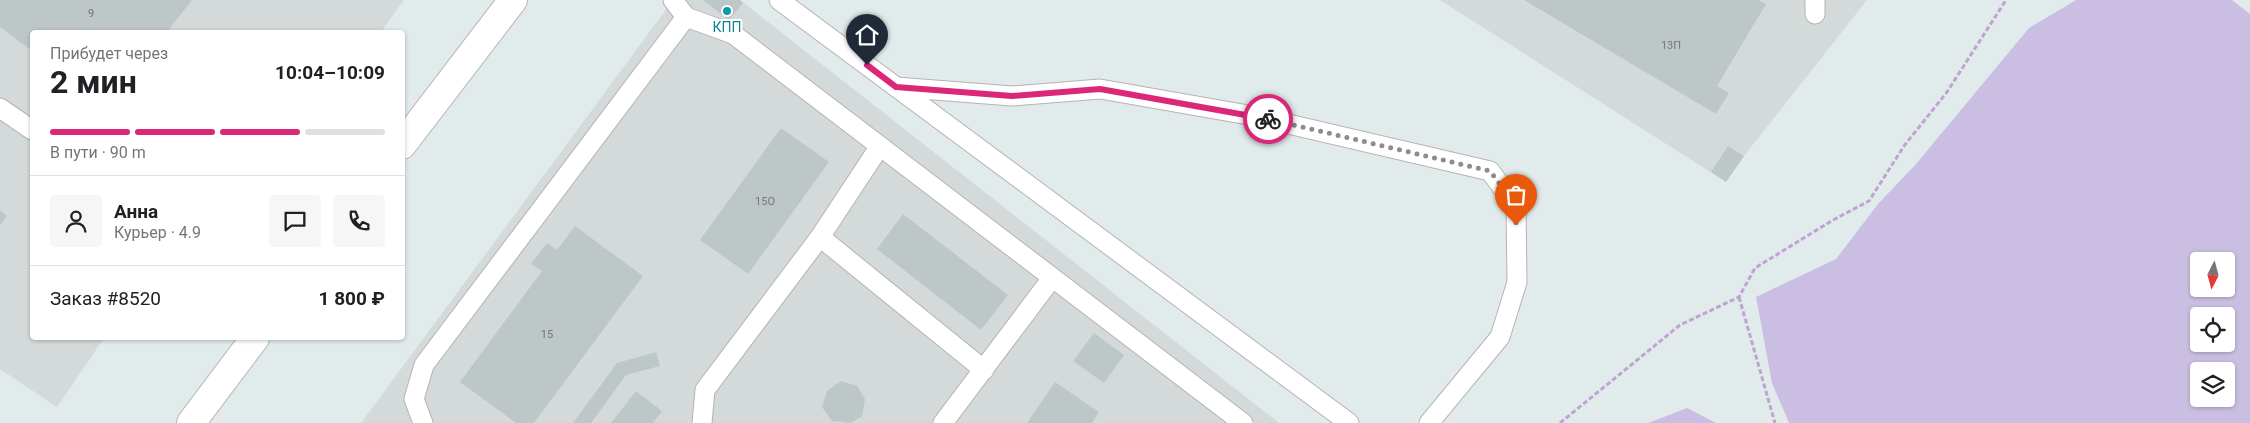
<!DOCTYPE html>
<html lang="ru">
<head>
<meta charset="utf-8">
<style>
	:root { --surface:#fff; --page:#f6f6f6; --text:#202124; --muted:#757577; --line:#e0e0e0; --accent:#db2777 }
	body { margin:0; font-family:Roboto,sans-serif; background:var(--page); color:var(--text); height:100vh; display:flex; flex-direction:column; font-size:19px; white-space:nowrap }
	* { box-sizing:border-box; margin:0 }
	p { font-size:16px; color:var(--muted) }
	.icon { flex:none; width:28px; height:28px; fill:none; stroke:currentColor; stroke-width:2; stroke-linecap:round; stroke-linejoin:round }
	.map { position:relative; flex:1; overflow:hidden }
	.panel { position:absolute; left:30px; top:30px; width:375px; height:310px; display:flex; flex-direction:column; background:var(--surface); border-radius:5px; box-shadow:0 1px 4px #0004 }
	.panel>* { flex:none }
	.needle { width:32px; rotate:186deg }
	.fabs { position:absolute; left:2190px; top:252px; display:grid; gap:10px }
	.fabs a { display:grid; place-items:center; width:45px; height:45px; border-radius:5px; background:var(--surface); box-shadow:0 1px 4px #0004; font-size:25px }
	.pin { position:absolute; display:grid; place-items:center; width:42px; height:42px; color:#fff; margin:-51px -21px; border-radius:50% 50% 50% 0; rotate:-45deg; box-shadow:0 0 5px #0007 }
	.pin .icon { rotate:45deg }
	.courier { position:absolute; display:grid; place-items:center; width:50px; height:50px; margin:-25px; border:4px solid #db2777; border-radius:50%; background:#fff; color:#222; box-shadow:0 1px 6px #0007 }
	.headline em { font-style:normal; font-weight:700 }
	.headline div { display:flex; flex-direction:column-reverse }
	.headline { display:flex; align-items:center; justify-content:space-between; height:85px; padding:0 20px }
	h1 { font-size:32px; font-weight:700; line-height:38px }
	.bar { display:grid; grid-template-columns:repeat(4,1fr); gap:8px 5px; align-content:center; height:60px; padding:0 20px }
	.bar i { height:6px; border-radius:4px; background:var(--line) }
	.bar .active { background:var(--accent) }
	.bar p { grid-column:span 4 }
	.line { display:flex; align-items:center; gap:12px; padding:0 20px; border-top:1px solid var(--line) }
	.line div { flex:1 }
	.round { display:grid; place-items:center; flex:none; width:52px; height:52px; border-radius:5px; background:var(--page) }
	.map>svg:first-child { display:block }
	.industrial { fill:#d4dada }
	.green { fill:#cabfe2; fill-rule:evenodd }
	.building { fill:#bec7c7 }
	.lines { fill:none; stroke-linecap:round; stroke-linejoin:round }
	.service-casing { stroke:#b8b2b2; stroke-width:21 }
	.minor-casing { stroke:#b8b2b2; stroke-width:30 }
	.path { stroke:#bfa4d3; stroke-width:3; stroke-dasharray:5 2.5; stroke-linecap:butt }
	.service { stroke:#fff; stroke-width:19 }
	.minor { stroke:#fff; stroke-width:28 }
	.done { stroke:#8e8d8e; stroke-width:5; stroke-dasharray:0 9 }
	.route { stroke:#db2777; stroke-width:6 }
	.culture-dot { fill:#0f9aa8; stroke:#fff; stroke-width:2 }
	.labels { text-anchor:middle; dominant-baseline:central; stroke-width:4; stroke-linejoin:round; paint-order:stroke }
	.number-label { font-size:11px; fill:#787576 }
	.culture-label { font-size:14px; fill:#0d838f; stroke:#fff }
</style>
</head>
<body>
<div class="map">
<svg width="2250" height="423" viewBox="0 0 2250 423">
	<rect width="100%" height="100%" fill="#e2ebec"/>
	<!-- industrial -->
	<g class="industrial">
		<path d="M 0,0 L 404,0 L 381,32 L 32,32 L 32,338 L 104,338 L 57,407 L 0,369 Z"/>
		<path d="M 673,0 L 740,0 L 1279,423 L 361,423 Z"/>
		<path d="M 1440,0 L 1867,0 L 1744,156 L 1726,182 Z"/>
	</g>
	<!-- green -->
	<g class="green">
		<path d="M 2076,0 L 2232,0 L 2250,14 L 2250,423 L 1789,423 L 1772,383 L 1756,297 L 1836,259 L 1878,204 L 1916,164 L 2029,28 ZM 2199,261 L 2226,261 L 2226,289 L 2199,289 ZM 2199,316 L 2226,316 L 2226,344 L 2199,344 ZM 2199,371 L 2226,371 L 2226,399 L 2199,399 Z"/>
		<path d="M 1687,408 L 1716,423 L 1648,423 Z"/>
	</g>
	<!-- building -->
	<g class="building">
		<path d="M 0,0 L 192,0 L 167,32 L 32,32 L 32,51 L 0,27 Z"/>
		<path d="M 703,0 L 740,0 L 743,3 L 729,20 Z"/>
		<path d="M 1524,0 L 1758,0 L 1766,4 L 1717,86 L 1729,93 L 1716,114 Z"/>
		<path d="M 781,128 L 829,162 L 748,274 L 700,240 Z"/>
		<path d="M 1728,146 L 1744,156 L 1726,182 L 1711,172 Z"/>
		<path d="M 0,210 L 7,216 L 0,225 Z"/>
		<path d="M 903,214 L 1008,295 L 981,330 L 877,249 Z"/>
		<path d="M 575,226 L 643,276 L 534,423 L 516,423 L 460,382 L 542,271 L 531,264 L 547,243 L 557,250 Z"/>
		<path d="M 1094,333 L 1124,355 L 1104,383 L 1073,361 Z"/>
		<path d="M 656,352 L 660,366 L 626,375 L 591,423 L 573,423 L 617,363 Z"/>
		<path d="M 841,381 L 857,386 L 865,399 L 862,416 L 851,423 L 832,421 L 822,407 L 827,391 Z"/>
		<path d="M 1055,382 L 1099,412 L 1092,423 L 1027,423 Z"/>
		<path d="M 636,391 L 662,411 L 653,423 L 611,423 Z"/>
	</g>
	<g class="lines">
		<!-- service casing -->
		<g class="service-casing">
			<g id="service">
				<path d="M 673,0 L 686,17 L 733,34 L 1243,423"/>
				<path d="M 779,0 L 1349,423"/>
				<path d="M 1815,0 L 1815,14"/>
				<path d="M 896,87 L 1012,96 L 1100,89 L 1254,116 L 1490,171 L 1516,206 L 1517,282 L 1500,337 L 1429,423"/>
				<path d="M 0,108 L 32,130"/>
				<path d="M 820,237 L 984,370"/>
				<path d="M 423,423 L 414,399 L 424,365 L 686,17"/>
				<path d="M 702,423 L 705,390 L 820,237 L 880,146"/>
				<path d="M 943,423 L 1052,278"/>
			</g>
		</g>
		<!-- minor casing -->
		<g class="minor-casing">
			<g id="minor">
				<path d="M 402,145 L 513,0"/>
				<path d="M 191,423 L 255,338"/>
			</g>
		</g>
		<!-- path -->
		<g class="path">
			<path d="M 1739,297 L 1775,423"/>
			<path d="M 1560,423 L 1680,325 L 1739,297 L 1755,268 L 1833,220 L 1869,201 L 1904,146 L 1947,92 L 2006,0"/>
		</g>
		<!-- service -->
		<use href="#service" class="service"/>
		<!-- minor -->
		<use href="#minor" class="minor"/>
	</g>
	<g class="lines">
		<!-- done -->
		<path class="done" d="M 1268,119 L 1490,171 L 1516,206 L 1516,225"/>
		<!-- route -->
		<path class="route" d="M 867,65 L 896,87 L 1012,96 L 1100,89 L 1268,119"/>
	</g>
	<!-- markers -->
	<circle class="culture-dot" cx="727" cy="11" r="5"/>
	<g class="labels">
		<!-- number labels -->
		<g class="number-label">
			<text x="91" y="13">9</text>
			<text x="1671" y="45">13П</text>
			<text x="765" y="201">15О</text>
			<text x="547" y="334">15</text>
		</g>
		<!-- culture labels -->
		<g class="culture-label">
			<text x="727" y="27">КПП</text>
		</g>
	</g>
</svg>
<div class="fabs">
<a><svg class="needle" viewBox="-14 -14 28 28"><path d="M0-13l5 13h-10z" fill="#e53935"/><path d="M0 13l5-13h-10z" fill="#757577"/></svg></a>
<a><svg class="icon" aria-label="locate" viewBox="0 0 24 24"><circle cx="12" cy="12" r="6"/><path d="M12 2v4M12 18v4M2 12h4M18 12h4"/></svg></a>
<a><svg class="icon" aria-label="layers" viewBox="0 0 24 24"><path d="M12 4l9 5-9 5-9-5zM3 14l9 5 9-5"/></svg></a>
</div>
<div class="pin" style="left:1516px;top:225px;background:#ea580c"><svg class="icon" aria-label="bag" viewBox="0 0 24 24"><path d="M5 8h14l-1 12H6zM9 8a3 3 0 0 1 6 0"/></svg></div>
<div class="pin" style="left:867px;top:65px;background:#1f2937"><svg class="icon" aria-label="home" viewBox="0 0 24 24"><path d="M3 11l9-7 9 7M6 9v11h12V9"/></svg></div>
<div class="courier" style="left:1268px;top:119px"><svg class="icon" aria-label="bike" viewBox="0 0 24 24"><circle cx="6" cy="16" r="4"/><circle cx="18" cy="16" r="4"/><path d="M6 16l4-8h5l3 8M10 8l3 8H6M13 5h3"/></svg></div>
<section class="panel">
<div class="headline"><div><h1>2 мин</h1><p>Прибудет через</p></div><em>10:04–10:09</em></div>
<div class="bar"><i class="active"></i><i class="active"></i><i class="active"></i><i></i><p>В пути · 90 m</p></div>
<div class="line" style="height:90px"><a class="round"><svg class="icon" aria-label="person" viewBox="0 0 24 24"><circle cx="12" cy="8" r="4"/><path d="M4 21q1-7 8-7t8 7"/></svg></a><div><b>Анна</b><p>Курьер · 4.9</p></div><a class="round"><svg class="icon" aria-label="chat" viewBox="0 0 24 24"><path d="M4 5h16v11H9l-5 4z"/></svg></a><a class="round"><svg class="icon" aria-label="phone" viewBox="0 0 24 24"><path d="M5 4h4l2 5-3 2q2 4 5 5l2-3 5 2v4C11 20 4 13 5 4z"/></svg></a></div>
<div class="line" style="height:65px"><div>Заказ #8520</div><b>1 800 ₽</b></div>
</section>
</div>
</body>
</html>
